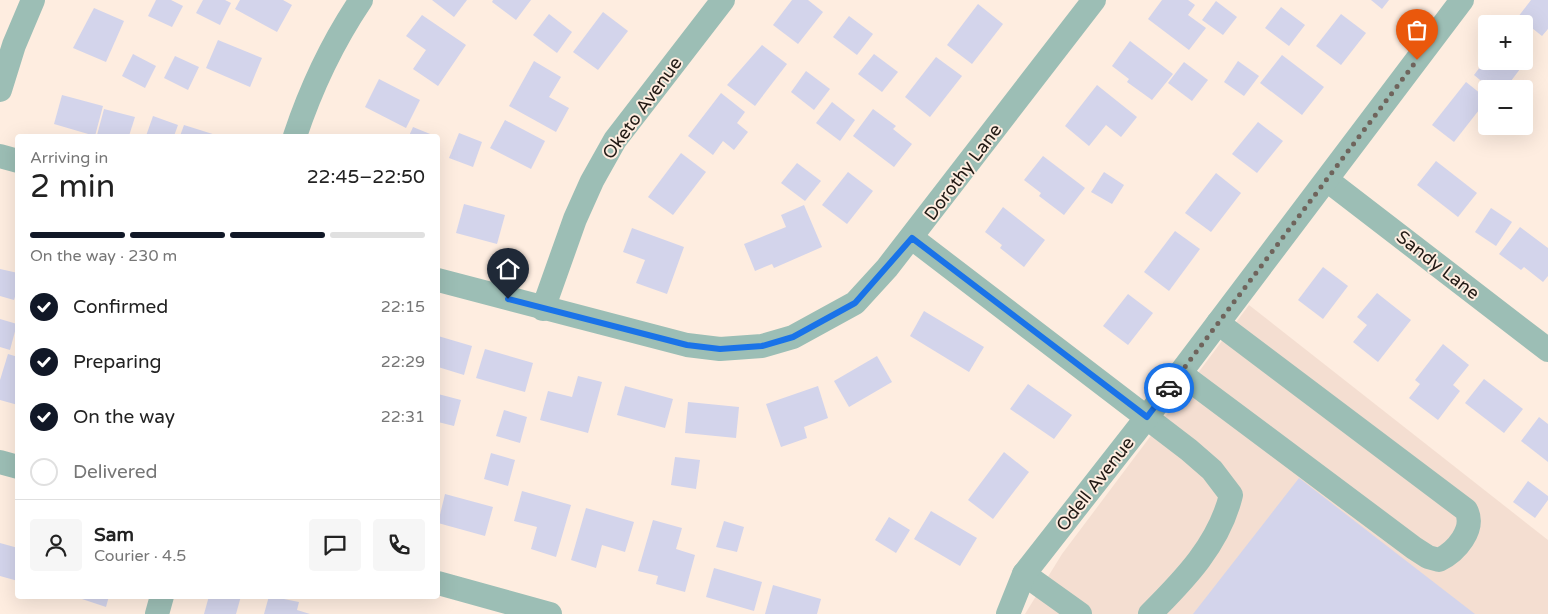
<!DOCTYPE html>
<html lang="en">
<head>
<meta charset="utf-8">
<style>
	:root { --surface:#fff; --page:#f6f6f6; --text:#222; --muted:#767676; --line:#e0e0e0; --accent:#111827 }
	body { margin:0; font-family:"Varela Round",sans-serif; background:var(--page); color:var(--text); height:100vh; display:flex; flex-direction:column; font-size:19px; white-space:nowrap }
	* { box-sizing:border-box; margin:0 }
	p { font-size:16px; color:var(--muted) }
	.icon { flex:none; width:28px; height:28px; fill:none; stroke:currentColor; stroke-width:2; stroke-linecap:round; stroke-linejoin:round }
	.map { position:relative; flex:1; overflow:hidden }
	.side { position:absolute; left:15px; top:134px; width:425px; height:465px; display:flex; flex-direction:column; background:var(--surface); border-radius:5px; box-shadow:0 5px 20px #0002 }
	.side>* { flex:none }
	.controls { position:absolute; left:1478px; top:15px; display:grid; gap:10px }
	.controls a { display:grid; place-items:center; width:55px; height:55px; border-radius:5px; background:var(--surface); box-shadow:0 5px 20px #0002; font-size:25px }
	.pin { position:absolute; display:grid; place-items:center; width:42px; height:42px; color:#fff; margin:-51px -21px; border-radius:50% 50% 50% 0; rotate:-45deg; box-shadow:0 0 5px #0007 }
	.pin .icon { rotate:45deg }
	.courier { position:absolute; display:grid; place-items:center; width:50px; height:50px; margin:-25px; border:4px solid #1a73e8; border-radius:50%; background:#fff; color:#222; box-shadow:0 1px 6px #0007 }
	.head em { font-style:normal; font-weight:600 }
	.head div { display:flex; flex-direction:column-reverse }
	.head { display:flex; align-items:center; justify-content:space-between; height:85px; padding:0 15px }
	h1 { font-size:32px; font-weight:600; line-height:38px }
	.bar { display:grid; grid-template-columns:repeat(4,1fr); gap:8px 5px; align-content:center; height:60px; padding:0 15px }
	.bar i { height:6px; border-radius:4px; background:var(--line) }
	.bar .selected { background:var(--accent) }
	.bar p { grid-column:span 4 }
	.line { display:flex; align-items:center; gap:12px; padding:0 15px; border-top:1px solid var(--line) }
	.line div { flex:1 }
	.round { display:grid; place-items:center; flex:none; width:52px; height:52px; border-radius:5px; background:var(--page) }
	ol { padding:0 15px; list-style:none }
	li { display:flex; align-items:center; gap:15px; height:55px }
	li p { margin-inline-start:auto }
	li .icon { padding:5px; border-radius:50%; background:var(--accent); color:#fff; stroke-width:4 }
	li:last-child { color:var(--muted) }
	li i { width:28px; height:28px; border:2px solid var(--line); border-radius:50% }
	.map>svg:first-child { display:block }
	.education { fill:#f4ded1 }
	.building { fill:#d3d4eb }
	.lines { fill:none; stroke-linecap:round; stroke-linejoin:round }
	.minor { stroke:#9cbeb5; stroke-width:24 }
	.done { stroke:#6f645c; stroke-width:5; stroke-dasharray:0 9 }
	.route { stroke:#1a73e8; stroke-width:6 }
	.labels { text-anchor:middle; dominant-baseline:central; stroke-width:4; stroke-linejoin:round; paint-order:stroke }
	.street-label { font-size:18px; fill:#221a15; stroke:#feede0 }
</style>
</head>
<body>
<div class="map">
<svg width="1548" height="614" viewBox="0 0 1548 614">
	<rect width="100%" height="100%" fill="#feede0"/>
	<!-- education -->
	<path class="education" d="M 1249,305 L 1548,540 L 1548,614 L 1025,614 L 1062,554 Z"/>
	<!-- building -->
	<g class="building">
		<path d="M 156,0 L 171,0 L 183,6 L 172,27 L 148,16 Z"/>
		<path d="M 203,0 L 225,0 L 231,3 L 220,25 L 196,13 Z"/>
		<path d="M 240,0 L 283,0 L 292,5 L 277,32 L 235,9 Z"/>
		<path d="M 432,0 L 467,0 L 454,17 Z"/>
		<path d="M 493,0 L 531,0 L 516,20 L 492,2 Z"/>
		<path d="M 792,0 L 808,0 L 823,12 L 798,44 L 773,25 Z"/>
		<path d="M 1162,0 L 1188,0 L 1195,5 L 1188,15 L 1206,28 L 1189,50 L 1148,19 Z"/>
		<path d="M 1371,0 L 1389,0 L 1382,9 Z"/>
		<path d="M 1531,0 L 1548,0 L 1548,29 L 1542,36 L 1518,17 Z"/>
		<path d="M 1216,1 L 1237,17 L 1223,35 L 1202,20 Z"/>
		<path d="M 978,4 L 1003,24 L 972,64 L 947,45 Z"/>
		<path d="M 1281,7 L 1305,25 L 1289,46 L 1265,28 Z"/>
		<path d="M 94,8 L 124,21 L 106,62 L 73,48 Z"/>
		<path d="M 603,12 L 628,31 L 598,70 L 573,52 Z"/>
		<path d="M 549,14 L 572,32 L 557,53 L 533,35 Z"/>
		<path d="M 1341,14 L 1366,33 L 1341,65 L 1316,46 Z"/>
		<path d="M 422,15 L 466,45 L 438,86 L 413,69 L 426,50 L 406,36 Z"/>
		<path d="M 849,16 L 873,34 L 857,55 L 833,37 Z"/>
		<path d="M 218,40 L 262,58 L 250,87 L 206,68 Z"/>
		<path d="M 1130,41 L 1173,74 L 1152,100 L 1127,82 L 1129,79 L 1112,66 Z"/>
		<path d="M 762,45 L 787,64 L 755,106 L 727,85 Z"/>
		<path d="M 1524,47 L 1532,53 L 1505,89 L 1491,89 L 1474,75 L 1486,59 L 1486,61 L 1524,61 Z"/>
		<path d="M 133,54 L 156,66 L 145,88 L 122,76 Z"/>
		<path d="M 874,54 L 898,72 L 882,92 L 858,74 Z"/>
		<path d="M 1282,55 L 1324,87 L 1302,115 L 1260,83 Z"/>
		<path d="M 175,56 L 199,67 L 188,90 L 164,78 Z"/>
		<path d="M 936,57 L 962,76 L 930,117 L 905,97 Z"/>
		<path d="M 534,61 L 561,77 L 549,97 L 569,108 L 556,132 L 509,106 Z"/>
		<path d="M 1238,61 L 1259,76 L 1244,96 L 1224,82 Z"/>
		<path d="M 1184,62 L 1208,80 L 1192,101 L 1168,83 Z"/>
		<path d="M 806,71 L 830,89 L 814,110 L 791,92 Z"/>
		<path d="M 379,79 L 420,100 L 406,128 L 365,107 Z"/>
		<path d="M 1466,82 L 1486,98 L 1486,101 L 1454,142 L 1432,125 Z"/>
		<path d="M 1097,85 L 1137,117 L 1121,137 L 1106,125 L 1089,146 L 1065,126 Z"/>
		<path d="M 721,93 L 745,112 L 737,123 L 748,132 L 734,150 L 723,141 L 713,155 L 688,136 Z"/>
		<path d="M 62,95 L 103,106 L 95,136 L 54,124 Z"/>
		<path d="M 832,102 L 855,120 L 840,141 L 816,123 Z"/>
		<path d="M 104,109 L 135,117 L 129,136 L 97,135 Z"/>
		<path d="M 873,109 L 896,126 L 893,129 L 912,144 L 894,167 L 853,136 Z"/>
		<path d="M 153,116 L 178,125 L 174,136 L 146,136 Z"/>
		<path d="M 505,120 L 545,141 L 531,169 L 490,148 Z"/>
		<path d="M 1258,122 L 1283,141 L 1257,173 L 1232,154 Z"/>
		<path d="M 184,125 L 219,136 L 180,136 Z"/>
		<path d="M 413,127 L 435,136 L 409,136 Z"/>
		<path d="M 459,133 L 482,142 L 473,167 L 449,158 Z"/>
		<path d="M 681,153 L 706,172 L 673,215 L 648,197 Z"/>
		<path d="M 1043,156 L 1085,188 L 1064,215 L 1039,196 L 1041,193 L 1024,180 Z"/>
		<path d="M 1436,161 L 1477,193 L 1458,217 L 1417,185 Z"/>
		<path d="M 797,163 L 821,181 L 805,201 L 781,183 Z"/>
		<path d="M 848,172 L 873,191 L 847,224 L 822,205 Z"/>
		<path d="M 1104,172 L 1124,185 L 1112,204 L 1091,192 Z"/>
		<path d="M 1216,173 L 1241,193 L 1211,232 L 1185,213 Z"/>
		<path d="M 464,204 L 505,215 L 497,244 L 456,233 Z"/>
		<path d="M 804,205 L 822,247 L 774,268 L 772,264 L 755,271 L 744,244 L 786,227 L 781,215 Z"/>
		<path d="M 1003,207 L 1045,240 L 1024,267 L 1000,248 L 1002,245 L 985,232 Z"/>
		<path d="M 1491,208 L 1512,222 L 1496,246 L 1475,232 Z"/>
		<path d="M 1520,227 L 1548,248 L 1548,276 L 1543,282 L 1524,267 L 1521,270 L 1499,254 Z"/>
		<path d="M 632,228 L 684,247 L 667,294 L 636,283 L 645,260 L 623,252 Z"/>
		<path d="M 1175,231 L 1200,249 L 1169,291 L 1144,272 Z"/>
		<path d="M 1323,267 L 1348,286 L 1323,319 L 1298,300 Z"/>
		<path d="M 0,269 L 18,273 L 18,287 L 14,300 L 0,296 Z"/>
		<path d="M 1377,293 L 1411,320 L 1378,362 L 1353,342 L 1367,325 L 1357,317 Z"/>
		<path d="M 1128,294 L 1153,313 L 1128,345 L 1103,326 Z"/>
		<path d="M 924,311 L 984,347 L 969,372 L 910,336 Z"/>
		<path d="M 0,319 L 17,324 L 10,350 L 0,347 Z"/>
		<path d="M 438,336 L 472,346 L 464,375 L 438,367 Z"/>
		<path d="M 1443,344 L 1469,365 L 1453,385 L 1460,391 L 1438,420 L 1409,398 L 1420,384 L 1415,380 Z"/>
		<path d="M 485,349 L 533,363 L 525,392 L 476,378 Z"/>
		<path d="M 8,354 L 18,357 L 18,405 L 0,400 L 0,380 Z"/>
		<path d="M 877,356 L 892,382 L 849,407 L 834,381 Z"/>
		<path d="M 578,376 L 602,382 L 588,433 L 540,420 L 548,391 L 572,397 Z"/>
		<path d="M 1484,379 L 1523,409 L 1504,433 L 1465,403 Z"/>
		<path d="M 1028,384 L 1072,415 L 1054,439 L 1010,409 Z"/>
		<path d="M 625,386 L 673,399 L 665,428 L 617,415 Z"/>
		<path d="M 818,386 L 828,418 L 804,427 L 807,438 L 781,447 L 766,404 Z"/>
		<path d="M 438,394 L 461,400 L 454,426 L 438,422 Z"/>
		<path d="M 688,402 L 739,407 L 736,438 L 685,433 Z"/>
		<path d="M 504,410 L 527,417 L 520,443 L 496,436 Z"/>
		<path d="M 1539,417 L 1548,424 L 1548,462 L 1521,441 Z"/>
		<path d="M 1004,452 L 1029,472 L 993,519 L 968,500 Z"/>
		<path d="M 491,453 L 515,460 L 508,486 L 484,479 Z"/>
		<path d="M 675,457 L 700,460 L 696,489 L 671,485 Z"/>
		<path d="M 1299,478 L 1475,614 L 1193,614 Z"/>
		<path d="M 1528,481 L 1548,496 L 1548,500 L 1535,518 L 1513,502 Z"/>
		<path d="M 522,491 L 571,505 L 556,557 L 531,549 L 537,527 L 514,521 Z"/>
		<path d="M 445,494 L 493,507 L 485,536 L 438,523 Z"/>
		<path d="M 586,508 L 634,522 L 625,552 L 602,545 L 596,568 L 571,560 Z"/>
		<path d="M 931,511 L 977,538 L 960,566 L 914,539 Z"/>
		<path d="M 889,517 L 910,530 L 896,553 L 875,540 Z"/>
		<path d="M 653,520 L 682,528 L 676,549 L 695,555 L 685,592 L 656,584 L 658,576 L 638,571 Z"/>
		<path d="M 724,521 L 744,527 L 737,552 L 716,547 Z"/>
		<path d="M 0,543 L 18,548 L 18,581 L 0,576 Z"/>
		<path d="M 714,568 L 762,582 L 754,611 L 706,597 Z"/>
		<path d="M 773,585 L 821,599 L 817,614 L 765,614 Z"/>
		<path d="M 73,596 L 109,596 L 106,607 Z"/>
		<path d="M 209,596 L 241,596 L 236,614 L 204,614 Z"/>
		<path d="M 269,596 L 299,602 L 297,610 L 310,614 L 264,614 Z"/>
	</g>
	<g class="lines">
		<!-- minor -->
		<g class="minor">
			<path d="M 0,90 L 14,45 L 33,0"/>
			<path d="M 295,136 C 311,88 332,43 361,0"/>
			<path d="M 0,156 L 18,161"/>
			<path d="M 1327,180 L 1548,350"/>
			<path d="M 912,238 L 1189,450 L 1212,470 L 1231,495 C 1219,544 1185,579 1150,614"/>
			<path d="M 438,280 L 687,345 L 720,349 L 762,346 L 793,337 L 855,303 L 887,268 L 1094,0"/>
			<path d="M 543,309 L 575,219 L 592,181 L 615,140 L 723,0"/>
			<path d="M 1180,373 L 1414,548 L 1428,557 L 1439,560 C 1456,552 1476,529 1466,510 L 1218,323"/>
			<path d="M 0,462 L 18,467"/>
			<path d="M 1024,574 L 1080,614"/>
			<path d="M 438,583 L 550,614"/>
			<path d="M 157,614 L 162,596"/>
			<path d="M 1008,614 L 1024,574 L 1147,417 L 1462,0"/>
		</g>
	</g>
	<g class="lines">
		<!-- done -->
		<path class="done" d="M 1169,388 L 1417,60"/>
		<!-- route -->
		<path class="route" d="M 508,299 L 687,345 L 720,349 L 762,346 L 793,337 L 855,303 L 912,238 L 1147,417 L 1169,388"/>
	</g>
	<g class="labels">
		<!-- street labels -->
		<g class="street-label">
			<text transform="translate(642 108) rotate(-54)">Oketo Avenue</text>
			<text transform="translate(963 172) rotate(-53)">Dorothy Lane</text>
			<text transform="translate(1438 265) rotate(38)">Sandy Lane</text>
			<text transform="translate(1095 484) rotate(-52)">Odell Avenue</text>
		</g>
	</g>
</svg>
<div class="controls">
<a>+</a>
<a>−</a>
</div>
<div class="pin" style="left:1417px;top:60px;background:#ea580c"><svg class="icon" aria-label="bag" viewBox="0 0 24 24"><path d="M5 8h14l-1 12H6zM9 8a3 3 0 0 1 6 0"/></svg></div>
<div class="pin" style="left:508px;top:299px;background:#1f2937"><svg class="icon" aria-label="home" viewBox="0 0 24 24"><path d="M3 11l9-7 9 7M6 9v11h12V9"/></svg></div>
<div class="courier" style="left:1169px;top:388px"><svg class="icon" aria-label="car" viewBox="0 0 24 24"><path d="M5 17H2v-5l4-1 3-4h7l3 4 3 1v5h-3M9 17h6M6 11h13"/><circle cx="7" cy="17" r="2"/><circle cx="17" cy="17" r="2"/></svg></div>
<section class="side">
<div class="head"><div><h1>2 min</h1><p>Arriving in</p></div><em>22:45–22:50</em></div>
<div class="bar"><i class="selected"></i><i class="selected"></i><i class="selected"></i><i></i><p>On the way · 230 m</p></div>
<ol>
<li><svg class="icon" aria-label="check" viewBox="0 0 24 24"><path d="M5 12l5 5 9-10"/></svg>Confirmed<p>22:15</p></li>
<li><svg class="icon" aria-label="check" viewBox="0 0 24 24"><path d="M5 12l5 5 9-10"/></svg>Preparing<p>22:29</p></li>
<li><svg class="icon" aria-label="check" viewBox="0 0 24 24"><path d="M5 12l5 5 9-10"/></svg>On the way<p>22:31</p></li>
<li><i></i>Delivered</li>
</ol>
<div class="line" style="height:90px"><a class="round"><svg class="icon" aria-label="person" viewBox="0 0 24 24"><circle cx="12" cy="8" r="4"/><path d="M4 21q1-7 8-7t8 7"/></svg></a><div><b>Sam</b><p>Courier · 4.5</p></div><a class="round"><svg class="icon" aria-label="chat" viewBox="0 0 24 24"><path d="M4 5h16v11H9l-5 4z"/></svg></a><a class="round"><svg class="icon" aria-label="phone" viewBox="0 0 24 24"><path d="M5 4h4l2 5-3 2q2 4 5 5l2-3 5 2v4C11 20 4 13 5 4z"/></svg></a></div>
</section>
</div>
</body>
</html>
